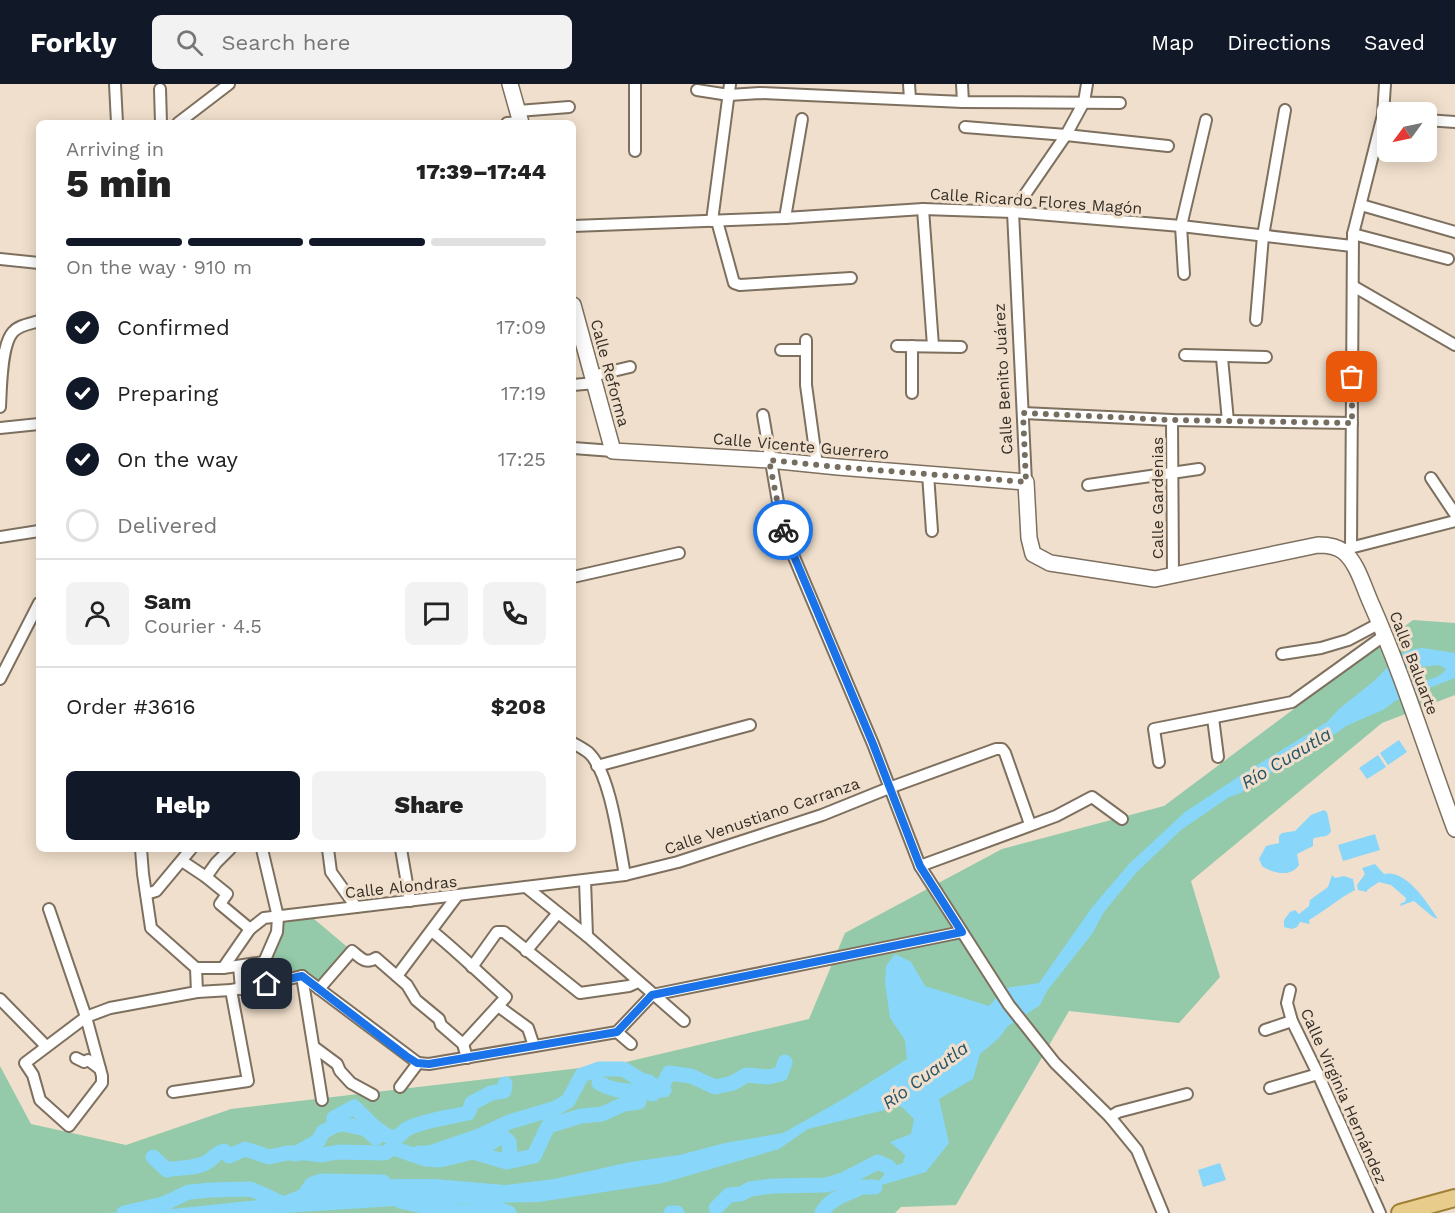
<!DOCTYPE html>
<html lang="en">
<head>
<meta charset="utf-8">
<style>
	:root { --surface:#fff; --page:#f2f2f2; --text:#222; --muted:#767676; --line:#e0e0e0; --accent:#111827 }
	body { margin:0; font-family:"Work Sans",sans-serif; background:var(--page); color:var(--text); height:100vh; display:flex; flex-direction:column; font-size:22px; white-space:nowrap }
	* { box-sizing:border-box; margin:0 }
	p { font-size:20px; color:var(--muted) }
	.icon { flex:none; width:33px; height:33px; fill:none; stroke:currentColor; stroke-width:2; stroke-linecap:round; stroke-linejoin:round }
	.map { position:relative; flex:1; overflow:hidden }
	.side { position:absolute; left:36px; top:36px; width:540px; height:732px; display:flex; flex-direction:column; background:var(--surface); border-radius:9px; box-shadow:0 3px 15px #0003 }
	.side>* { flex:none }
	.needle { width:39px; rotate:237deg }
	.tools { position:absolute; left:1377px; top:18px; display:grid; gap:12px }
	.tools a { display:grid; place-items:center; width:60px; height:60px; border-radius:9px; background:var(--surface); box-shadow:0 3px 15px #0003; font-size:30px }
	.pin { position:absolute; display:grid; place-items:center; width:51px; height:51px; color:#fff; margin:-26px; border-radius:12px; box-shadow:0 3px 9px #0006 }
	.courier { position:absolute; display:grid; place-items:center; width:60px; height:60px; margin:-30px; border:4px solid #1a73e8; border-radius:50%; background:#fff; color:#222; box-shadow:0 2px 8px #0007 }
	.head em { font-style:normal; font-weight:800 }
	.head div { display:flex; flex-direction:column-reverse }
	.head { display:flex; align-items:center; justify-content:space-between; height:102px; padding:0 30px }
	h1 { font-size:39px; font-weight:800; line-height:45px }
	.bar { display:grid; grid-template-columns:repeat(4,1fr); gap:9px 6px; align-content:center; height:72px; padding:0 30px }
	.bar i { height:8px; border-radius:4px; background:var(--line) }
	.bar .on { background:var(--accent) }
	.bar p { grid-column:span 4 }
	.line { display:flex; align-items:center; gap:15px; padding:0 30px; border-top:2px solid var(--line) }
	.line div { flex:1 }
	.round { display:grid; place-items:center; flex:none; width:63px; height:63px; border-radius:9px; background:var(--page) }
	ol { padding:0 30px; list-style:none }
	li { display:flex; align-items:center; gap:18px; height:66px }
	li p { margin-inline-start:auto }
	li .icon { padding:6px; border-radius:50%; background:var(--accent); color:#fff; stroke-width:4 }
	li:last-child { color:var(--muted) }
	li i { width:33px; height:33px; border:3px solid var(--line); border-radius:50% }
	.cta { display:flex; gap:12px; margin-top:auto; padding:12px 30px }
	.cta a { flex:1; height:69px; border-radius:9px; background:var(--accent); color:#fff; font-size:24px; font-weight:800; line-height:69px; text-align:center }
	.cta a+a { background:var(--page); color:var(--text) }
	header { display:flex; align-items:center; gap:36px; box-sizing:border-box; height:84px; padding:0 30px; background:var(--accent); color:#fff }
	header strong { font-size:28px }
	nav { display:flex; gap:33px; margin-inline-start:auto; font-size:21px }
	.search { width:420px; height:54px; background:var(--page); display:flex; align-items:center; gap:15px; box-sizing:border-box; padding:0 21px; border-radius:9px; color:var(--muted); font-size:22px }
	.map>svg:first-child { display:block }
	.green { fill:#94caa9 }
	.water { fill:#88d6f9; fill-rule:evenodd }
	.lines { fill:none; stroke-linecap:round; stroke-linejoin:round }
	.river { stroke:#88d6f9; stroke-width:15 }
	.street-casing { stroke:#7e705f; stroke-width:14 }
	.secondary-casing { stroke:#7e705f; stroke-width:18 }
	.primary-casing { stroke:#9f7f35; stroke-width:20 }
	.street { stroke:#fff; stroke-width:10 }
	.secondary { stroke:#fff; stroke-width:15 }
	.primary { stroke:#e8cc8b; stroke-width:16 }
	.done { stroke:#766d61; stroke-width:6; stroke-dasharray:0 10.8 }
	.route { stroke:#1a73e8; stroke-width:8 }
	.labels { text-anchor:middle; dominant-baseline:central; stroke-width:6; stroke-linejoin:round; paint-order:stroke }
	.street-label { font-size:16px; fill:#352f27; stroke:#f0dfcc }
	.water-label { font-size:18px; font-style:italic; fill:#265265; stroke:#f0dfcc }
</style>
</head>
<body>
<header>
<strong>Forkly</strong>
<div class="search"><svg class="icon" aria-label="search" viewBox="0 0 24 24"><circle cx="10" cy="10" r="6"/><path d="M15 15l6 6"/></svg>Search here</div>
<nav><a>Map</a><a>Directions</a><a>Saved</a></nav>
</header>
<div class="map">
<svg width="1455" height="1129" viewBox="0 0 1455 1129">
	<rect width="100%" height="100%" fill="#f0dfcc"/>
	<!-- green -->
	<g class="green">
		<path d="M 1413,536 L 1455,539 L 1455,611 L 1382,639 L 1191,797 L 1220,893 L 1179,939 L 1069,927 L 956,1121 L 901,1123 L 895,1129 L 0,1129 L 0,982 L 31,1040 L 126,1061 L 231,1025 L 622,979 L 809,935 L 845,849 L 1002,765 L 1164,722 Z"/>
		<path d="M 307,829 L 352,867 L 319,905 L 302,892 L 267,900 L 264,878 L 278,833 Z"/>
	</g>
	<!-- water -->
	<g class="water">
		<path d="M 1423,564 L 1455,569 L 1455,594 L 1395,617 L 1383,626 L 1346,642 L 1328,655 L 1258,696 L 1241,709 L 1229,713 L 1181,746 L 1136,789 L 1104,828 L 1092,850 L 1047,907 L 1040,921 L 1008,942 L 999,954 L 980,970 L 973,995 L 939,1015 L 949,1059 L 926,1088 L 875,1103 L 889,1083 L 903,1079 L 905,1071 L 890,1058 L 911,1050 L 914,1035 L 901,1022 L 808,1045 L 779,1065 L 663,1099 L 539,1118 L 427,1120 L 285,1129 L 107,1129 L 162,1126 L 288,1113 L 312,1106 L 371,1095 L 435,1095 L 505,1101 L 554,1095 L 630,1078 L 679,1071 L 725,1059 L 783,1049 L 845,1014 L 907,975 L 905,956 L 890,934 L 885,899 L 886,882 L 895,870 L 911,878 L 925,902 L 989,922 L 1005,904 L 1039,899 L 1093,822 L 1130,779 L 1185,728 L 1241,691 L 1327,638 L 1339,625 L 1374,597 L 1401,570 L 1414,565 ZM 1439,581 L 1446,585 C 1439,597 1418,598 1406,596 L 1405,588 L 1411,584 Z"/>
		<path d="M 1399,656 L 1407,668 L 1388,681 L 1380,669 Z"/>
		<path d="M 1378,671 L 1386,683 L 1367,695 L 1359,684 Z"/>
		<path d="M 1324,726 L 1327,728 L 1331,747 C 1328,755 1320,751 1313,755 L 1313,762 L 1297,770 L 1299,781 C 1290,794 1273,789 1262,782 L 1259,775 L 1266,762 L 1279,759 L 1279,752 L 1282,749 L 1295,747 L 1311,731 Z"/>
		<path d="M 1375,750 L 1380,766 L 1343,777 L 1338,761 Z"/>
		<path d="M 1375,780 L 1384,790 C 1406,785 1427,818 1438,835 L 1433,833 L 1414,817 L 1400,822 L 1401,819 L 1405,818 L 1406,814 L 1391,801 L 1379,798 L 1367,806 L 1367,808 L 1358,806 L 1357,801 L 1365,790 L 1362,784 Z"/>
		<path d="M 1332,791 L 1335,794 L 1344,792 L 1353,795 L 1355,806 C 1338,815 1326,826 1309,836 L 1310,840 L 1300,838 L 1297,843 L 1292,845 L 1284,843 L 1284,836 L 1290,828 L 1295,826 L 1299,830 L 1309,822 L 1310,816 L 1328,803 Z"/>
		<path d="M 1220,1079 L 1226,1096 L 1203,1103 L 1198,1086 Z"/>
	</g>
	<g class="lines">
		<!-- river -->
		<g class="river">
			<path d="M 599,999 C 618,1010 633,1005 653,1010 L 665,997 L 669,989 L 691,992 L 715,1003 L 733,999 L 746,991 L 768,993 L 781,990 L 785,978"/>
			<path d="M 334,1042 L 334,1034 L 354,1023 C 366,1034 376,1048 391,1053 C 400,1055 401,1048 407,1045 C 421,1037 451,1033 468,1029 L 472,1019 L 491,1009 L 504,1007 L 505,1000"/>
			<path d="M 468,1067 L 478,1066 L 502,1052 L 509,1058 L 510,1070 L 515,1076"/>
			<path d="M 419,1069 L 429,1069 L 479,1052 L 509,1038 L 556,1024 L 568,1017 L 582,991 L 599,985 L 623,985 L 641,996 L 649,998 L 657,1005 L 664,1006"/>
			<path d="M 295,1070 L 318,1057 L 323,1048 L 334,1042 L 343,1040 L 366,1045 L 376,1054"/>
			<path d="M 153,1073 L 167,1086 C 179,1083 197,1085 207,1078 C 216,1073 212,1071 224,1067 L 229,1072 L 245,1065 L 269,1073 L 287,1069 L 306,1069 L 322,1071 L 338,1068 L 385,1069 L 393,1064 L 425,1075 L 440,1076 L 473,1068 L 507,1078 L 534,1072 L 548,1042 L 581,1032 L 602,1030 L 624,1020 L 639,1018"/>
			<path d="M 400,1117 C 422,1121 445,1128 467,1127 C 489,1126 486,1120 509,1129"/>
			<path d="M 716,1124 L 729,1111 L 741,1110 L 750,1105 L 773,1102 L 826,1101 L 843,1096 L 878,1078 L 889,1083"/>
			<path d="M 124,1129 L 163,1120 L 189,1108 L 211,1106 L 251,1105 L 284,1120 L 304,1112 L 312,1100 L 321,1097 L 383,1098"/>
			<path d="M 671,1129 L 677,1129"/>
			<path d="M 822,1129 C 828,1116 845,1110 858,1105 L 859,1103 L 875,1103"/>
		</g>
		<!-- street casing -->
		<g class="street-casing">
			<g id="street">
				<path d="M 115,0 L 117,39"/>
				<path d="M 635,0 L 635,67"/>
				<path d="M 909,0 L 910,15"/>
				<path d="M 962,0 L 963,18"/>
				<path d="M 160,5 L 161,39"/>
				<path d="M 697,6 L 729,11 L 760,9 L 963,18 L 1120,19"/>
				<path d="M 518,27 L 569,23"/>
				<path d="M 1426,36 L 1455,38"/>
				<path d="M 178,39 L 229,0"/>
				<path d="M 507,39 L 521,38"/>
				<path d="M 965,43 L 1066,51 L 1168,62"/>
				<path d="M 1361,121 L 1455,148"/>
				<path d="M 923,125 L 933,262"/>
				<path d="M 785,134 L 802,35"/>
				<path d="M 712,137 L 730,0"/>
				<path d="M 717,137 L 734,199 L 740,201 L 851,194"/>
				<path d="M 573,142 L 785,134 L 923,125 L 1013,128 L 1181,142 L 1352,162"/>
				<path d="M 1353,150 L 1448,175"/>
				<path d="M 0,175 L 39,179"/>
				<path d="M 1184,190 L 1181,142 L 1206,36"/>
				<path d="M 1353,202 L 1455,261"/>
				<path d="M 1256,236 L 1263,152 L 1285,26"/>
				<path d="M 806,256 L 806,301 L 817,381"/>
				<path d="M 897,262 L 961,263"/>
				<path d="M 781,266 L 806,266"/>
				<path d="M 1185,271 L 1266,273"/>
				<path d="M 1222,274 L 1228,337"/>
				<path d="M 592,292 L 630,283"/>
				<path d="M 573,301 L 595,299"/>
				<path d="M 912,309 L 912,262"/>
				<path d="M 0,323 C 1,305 1,261 13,248 C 19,241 30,240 39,237"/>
				<path d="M 1023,329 L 1172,336 L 1352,339"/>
				<path d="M 763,331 L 783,447 L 873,660 L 920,782 L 1009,921 L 1055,979 L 1110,1033 L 1137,1066 L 1163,1129"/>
				<path d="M 1172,336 L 1173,492"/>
				<path d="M 0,344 L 39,340"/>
				<path d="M 573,364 L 613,367"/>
				<path d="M 928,390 L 932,447"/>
				<path d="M 1431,394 L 1455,430"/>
				<path d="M 1026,398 L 1013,128 L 1066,51 L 1084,18 L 1087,0"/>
				<path d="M 1088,401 L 1199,385"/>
				<path d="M 0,453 L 39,447"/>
				<path d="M 1351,463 L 1353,150 L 1383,31 L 1385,0"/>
				<path d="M 1346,465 L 1455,437"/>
				<path d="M 573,493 L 679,469"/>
				<path d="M 1282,570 L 1321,564 L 1348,556 L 1380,539"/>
				<path d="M 0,595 L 39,519"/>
				<path d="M 1213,634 L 1218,673"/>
				<path d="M 573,659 C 578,662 584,665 589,669 C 611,690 619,761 625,791"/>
				<path d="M 1159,678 L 1154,645 L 1292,618 L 1385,551"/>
				<path d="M 597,682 L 750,641"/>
				<path d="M 141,765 L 143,790 L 151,844 L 196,884 L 197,908"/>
				<path d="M 262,765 L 278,833 L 277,848 L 264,878 L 267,900"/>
				<path d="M 328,765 L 331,788 L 356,823"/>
				<path d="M 401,765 L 410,817"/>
				<path d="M 182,777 L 206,793 L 227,810 L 220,820 L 250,845"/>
				<path d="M 920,782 L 1056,732 L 1092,713 L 1122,735"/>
				<path d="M 206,793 L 216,779 L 230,765"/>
				<path d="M 585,796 L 587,852"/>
				<path d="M 526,803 L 587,852 L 684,937"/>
				<path d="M 146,810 L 156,807 L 191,765"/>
				<path d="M 49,825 L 86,933 L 102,992 L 102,999 L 69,1042 L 40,1016 L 33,991 L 25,979 L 86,933 L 110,924 L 197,908 L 231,906 L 267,900 L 302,892"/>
				<path d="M 432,847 C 458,868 481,891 506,913 L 463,960"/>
				<path d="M 526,867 L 558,829"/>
				<path d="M 239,882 L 241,905"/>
				<path d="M 472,883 L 497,848 L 504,848 L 580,909 L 629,902 L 638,898"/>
				<path d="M 196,884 L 223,884 L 264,878"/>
				<path d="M 223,884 L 250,845 L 264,834 L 625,791 L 678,778 L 822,731 L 889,704 L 996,665 L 1002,665 L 1005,669 L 1030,740"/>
				<path d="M 302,892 L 418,979 L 429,980 L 617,948 L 652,911"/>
				<path d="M 302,892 L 322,1016"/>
				<path d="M 397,892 L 457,812"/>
				<path d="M 319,905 L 352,867 C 360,873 365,881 376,874 L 407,901 L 416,916 L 439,935 L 441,941 L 463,960 L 467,974"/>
				<path d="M 1290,906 L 1287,919 L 1292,937 L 1318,990 L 1380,1129"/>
				<path d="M 652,911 L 962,848"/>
				<path d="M 0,915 L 46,962"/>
				<path d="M 498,922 L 528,944 L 534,962"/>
				<path d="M 1265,946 L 1292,937"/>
				<path d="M 617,948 L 631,960"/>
				<path d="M 314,963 L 337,980 L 340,987 L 351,999 L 373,1011"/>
				<path d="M 76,974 L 84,978 L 88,976 L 100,985"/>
				<path d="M 400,1003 L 418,979"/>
				<path d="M 1270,1004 L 1318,990"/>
				<path d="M 173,1008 L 248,997 L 231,906"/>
				<path d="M 1110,1033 L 1118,1028 L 1187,1010"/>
			</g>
		</g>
		<!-- secondary casing -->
		<g class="secondary-casing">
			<g id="secondary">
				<path d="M 510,0 L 521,39"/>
				<path d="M 573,221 L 613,367 L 769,376 L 838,383 L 1026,398 L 1029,454 L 1033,470 L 1050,479 L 1155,495 L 1318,461 C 1327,461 1337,462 1344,468 C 1357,479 1363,501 1370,517 C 1403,591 1427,669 1455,745"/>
			</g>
		</g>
		<!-- primary casing -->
		<g class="primary-casing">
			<path id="primary" d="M 1400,1129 L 1455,1114"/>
		</g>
		<!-- street -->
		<use href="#street" class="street"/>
		<!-- secondary -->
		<use href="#secondary" class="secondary"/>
		<!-- primary -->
		<use href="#primary" class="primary"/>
	</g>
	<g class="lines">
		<!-- done -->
		<path class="done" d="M 783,446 L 769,376 L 838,383 L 1026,398 L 1023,329 L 1172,336 L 1352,339 L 1352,293"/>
		<!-- route -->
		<path class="route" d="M 267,900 L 302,892 L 406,972 L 417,979 L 429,980 L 617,948 L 652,911 L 962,848 L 920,782 L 873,660 L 783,446"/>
	</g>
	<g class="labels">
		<!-- street labels -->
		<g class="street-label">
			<text transform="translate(1036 117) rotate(4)">Calle Ricardo Flores Magón</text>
			<text transform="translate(610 289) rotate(75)">Calle Reforma</text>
			<text transform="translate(1003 295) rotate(-93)">Calle Benito Juárez</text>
			<text transform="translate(801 362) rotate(5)">Calle Vicente Guerrero</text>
			<text transform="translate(1157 414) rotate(-90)">Calle Gardenias</text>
			<text transform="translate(1414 579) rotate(69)">Calle Baluarte</text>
			<text transform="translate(762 732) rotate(-19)">Calle Venustiano Carranza</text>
			<text transform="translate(401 803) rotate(-6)">Calle Alondras</text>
			<text transform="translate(1344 1012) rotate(66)">Calle Virginia Hernández</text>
		</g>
		<!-- water labels -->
		<g class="water-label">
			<text transform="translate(1286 674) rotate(-31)">Río Cuautla</text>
			<text transform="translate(925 991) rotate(-36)">Río Cuautla</text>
		</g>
	</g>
</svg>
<div class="tools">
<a><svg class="needle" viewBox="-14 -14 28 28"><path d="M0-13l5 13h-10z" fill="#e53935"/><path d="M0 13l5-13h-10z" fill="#767676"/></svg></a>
</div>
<div class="pin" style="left:1352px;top:293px;background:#ea580c"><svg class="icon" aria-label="bag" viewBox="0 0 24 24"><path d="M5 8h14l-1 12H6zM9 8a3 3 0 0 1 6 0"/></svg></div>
<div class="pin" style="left:267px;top:900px;background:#1f2937"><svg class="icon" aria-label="home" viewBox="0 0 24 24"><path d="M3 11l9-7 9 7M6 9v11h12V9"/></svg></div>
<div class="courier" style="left:783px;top:446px"><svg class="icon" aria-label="bike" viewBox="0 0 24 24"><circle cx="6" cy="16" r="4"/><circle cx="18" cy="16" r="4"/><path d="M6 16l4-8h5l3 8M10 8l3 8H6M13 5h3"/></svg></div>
<section class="side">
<div class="head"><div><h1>5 min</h1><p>Arriving in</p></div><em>17:39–17:44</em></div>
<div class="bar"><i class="on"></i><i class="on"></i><i class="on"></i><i></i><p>On the way · 910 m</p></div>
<ol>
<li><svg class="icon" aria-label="check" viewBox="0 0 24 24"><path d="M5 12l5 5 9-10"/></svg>Confirmed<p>17:09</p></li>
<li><svg class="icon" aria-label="check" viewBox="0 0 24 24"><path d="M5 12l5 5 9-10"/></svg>Preparing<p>17:19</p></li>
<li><svg class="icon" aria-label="check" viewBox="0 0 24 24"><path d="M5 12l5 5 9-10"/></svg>On the way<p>17:25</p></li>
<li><i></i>Delivered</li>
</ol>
<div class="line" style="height:108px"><a class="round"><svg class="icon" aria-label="person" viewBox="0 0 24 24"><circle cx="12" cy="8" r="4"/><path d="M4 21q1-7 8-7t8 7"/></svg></a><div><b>Sam</b><p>Courier · 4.5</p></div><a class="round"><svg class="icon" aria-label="chat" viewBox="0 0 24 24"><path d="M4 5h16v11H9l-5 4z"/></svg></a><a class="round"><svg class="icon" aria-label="phone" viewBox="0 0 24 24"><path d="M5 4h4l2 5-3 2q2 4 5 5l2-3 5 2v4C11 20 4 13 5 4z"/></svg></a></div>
<div class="line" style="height:78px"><div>Order #3616</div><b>$208</b></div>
<div class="cta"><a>Help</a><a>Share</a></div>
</section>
</div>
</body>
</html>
